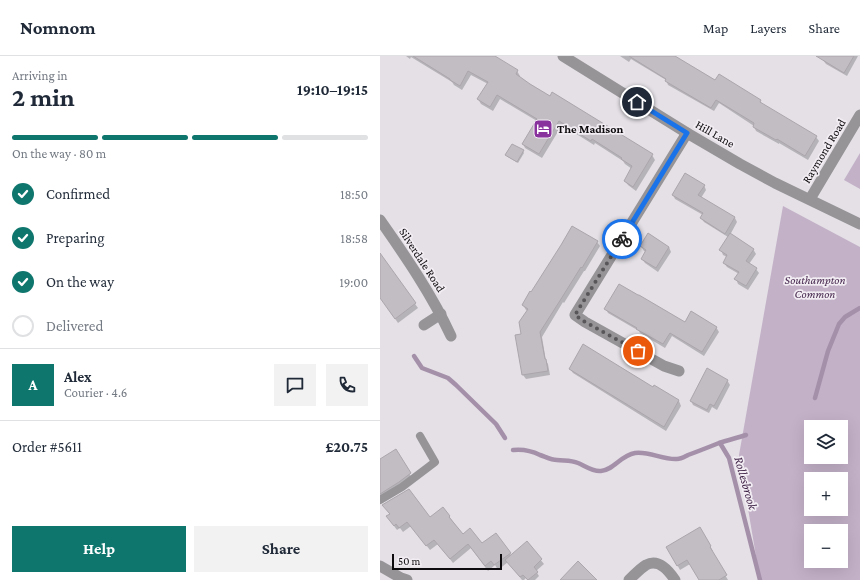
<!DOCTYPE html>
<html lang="en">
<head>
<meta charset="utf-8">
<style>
	:root { --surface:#fff; --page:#f2f2f3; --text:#1f2937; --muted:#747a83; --line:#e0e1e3; --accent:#0f766e }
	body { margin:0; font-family:"Crimson Pro",serif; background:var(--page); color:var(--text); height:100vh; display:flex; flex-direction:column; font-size:15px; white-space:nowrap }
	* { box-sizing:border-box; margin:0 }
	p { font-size:13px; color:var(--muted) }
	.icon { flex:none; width:22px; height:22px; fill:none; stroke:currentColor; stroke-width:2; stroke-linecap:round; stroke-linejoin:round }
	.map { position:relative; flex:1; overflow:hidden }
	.panel { display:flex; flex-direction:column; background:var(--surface); width:380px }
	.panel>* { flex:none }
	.buttons { position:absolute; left:424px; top:364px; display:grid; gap:8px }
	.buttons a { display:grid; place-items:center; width:44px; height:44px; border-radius:0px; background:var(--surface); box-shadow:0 4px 16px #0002; font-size:20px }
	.scale { position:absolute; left:12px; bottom:10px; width:110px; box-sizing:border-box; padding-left:4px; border:2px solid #0d0b0d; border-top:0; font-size:11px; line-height:14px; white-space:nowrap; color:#0d0b0d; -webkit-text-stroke:3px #f2edf3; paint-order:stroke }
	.pin { position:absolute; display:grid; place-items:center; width:34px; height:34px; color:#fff; margin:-17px; border:2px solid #fff; border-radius:50%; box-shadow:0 1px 4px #0007 }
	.courier { position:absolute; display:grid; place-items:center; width:40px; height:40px; margin:-20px; border:3px solid #1a73e8; border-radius:50%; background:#fff; color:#222; box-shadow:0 1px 5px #0007 }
	.summary em { font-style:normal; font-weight:700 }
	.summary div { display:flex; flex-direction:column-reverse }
	.summary { display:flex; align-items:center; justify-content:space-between; height:68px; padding:0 12px }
	h1 { font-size:26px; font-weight:700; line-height:30px }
	.bar { display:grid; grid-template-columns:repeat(4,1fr); gap:6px 4px; align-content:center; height:48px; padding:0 12px }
	.bar i { height:5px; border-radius:3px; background:var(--line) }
	.bar .current { background:var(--accent) }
	.bar p { grid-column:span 4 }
	.line { display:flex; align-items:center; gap:10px; padding:0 12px; border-top:1px solid var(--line) }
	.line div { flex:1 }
	.round { display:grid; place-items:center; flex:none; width:42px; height:42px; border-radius:0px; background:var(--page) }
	ol { padding:0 12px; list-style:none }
	li { display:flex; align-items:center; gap:12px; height:44px }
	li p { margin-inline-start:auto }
	li .icon { padding:4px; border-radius:50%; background:var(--accent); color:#fff; stroke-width:4 }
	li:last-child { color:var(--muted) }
	li i { width:22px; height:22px; border:2px solid var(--line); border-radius:50% }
	.action { display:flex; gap:8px; margin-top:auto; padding:8px 12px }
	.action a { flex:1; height:46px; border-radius:0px; background:var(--accent); color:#fff; font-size:16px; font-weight:700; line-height:46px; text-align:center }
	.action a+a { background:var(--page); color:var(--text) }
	header { display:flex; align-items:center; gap:24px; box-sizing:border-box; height:56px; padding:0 20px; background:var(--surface); border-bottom:1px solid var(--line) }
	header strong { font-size:19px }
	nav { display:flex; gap:22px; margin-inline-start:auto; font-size:14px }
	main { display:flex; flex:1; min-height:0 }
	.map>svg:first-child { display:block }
	.green { fill:#c3b1c8; fill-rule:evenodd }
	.shadow { fill:#0003 }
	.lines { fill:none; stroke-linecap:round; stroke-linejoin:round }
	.stream { stroke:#a590aa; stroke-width:4.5 }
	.building { fill:#c2bdc3; stroke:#aba6ac }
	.service { stroke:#969497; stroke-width:8 }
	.minor { stroke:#969497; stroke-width:11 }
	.tertiary { stroke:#969497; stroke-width:11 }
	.done { stroke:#585659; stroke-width:4; stroke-dasharray:0 7.2 }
	.route { stroke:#1a73e8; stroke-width:5 }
	.labels { text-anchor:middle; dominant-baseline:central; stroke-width:3.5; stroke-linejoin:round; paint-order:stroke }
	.poi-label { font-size:12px; font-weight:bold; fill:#0d0b0d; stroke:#f2edf3; text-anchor:start }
	.street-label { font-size:12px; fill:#0d0b0d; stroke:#f2edf3 }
	.park-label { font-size:12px; font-style:italic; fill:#492b51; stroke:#f2edf3 }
	.water-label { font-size:13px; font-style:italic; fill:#391c40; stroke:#f2edf3 }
</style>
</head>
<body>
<header>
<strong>Nomnom</strong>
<nav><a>Map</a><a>Layers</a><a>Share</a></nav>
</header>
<main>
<section class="panel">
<div class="summary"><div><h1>2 min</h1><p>Arriving in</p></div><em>19:10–19:15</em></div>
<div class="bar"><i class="current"></i><i class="current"></i><i class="current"></i><i></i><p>On the way · 80 m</p></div>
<ol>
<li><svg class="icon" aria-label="check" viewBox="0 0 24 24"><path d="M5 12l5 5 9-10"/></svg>Confirmed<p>18:50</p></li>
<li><svg class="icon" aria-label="check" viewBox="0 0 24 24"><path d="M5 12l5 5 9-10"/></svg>Preparing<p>18:58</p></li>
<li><svg class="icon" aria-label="check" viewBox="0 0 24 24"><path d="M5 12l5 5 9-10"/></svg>On the way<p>19:00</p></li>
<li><i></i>Delivered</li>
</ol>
<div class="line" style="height:72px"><b class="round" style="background:var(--accent);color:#fff">A</b><div><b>Alex</b><p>Courier · 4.6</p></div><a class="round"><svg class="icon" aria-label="chat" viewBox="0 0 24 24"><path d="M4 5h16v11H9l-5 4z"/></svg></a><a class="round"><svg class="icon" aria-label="phone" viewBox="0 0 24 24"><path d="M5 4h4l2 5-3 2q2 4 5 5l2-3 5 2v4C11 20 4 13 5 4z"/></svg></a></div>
<div class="line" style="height:52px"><div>Order #5611</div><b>£20.75</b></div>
<div class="action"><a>Help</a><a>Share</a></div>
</section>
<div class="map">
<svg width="480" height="524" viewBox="0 0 480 524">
	<rect width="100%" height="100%" fill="#e4e0e6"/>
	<!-- green -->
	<g class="green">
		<path d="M 480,97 L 480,133 L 464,124 Z"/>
		<path d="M 403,150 L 480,191 L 480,524 L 380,524 L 359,399 ZM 431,371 L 461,371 L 461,401 L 431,401 ZM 431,423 L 461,423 L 461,453 L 431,453 ZM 431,475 L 461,475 L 461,505 L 431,505 Z"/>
	</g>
	<!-- shadow -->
	<g class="shadow">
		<path d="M 26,0 L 114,0 L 137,15 L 140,20 L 139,21 L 170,41 L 173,37 L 272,99 L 275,104 L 256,135 L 248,129 L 245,125 L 252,113 L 245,108 L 243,105 L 215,87 L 214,89 L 182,69 L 162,102 L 145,92 L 143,88 L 157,65 L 120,43 L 113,55 L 101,48 L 98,43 L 108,28 L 91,19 L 82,34 L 74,29 L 72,26 L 31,1 L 30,3 Z"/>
		<path d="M 240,0 L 293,0 L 336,25 L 339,19 L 380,45 L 382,48 L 436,81 L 439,85 L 428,104 L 399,87 L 399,88 L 376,75 L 374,71 L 374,70 L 339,47 L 334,55 L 288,29 L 286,24 L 251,3 L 249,6 Z"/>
		<path d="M 446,0 L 478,0 L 467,20 L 446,8 L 443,4 Z"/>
		<path d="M 143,95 L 144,97 L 138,107 L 128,101 L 126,99 Z"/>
		<path d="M 324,129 L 326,134 L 321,142 L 355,162 L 357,166 L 350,179 L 373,193 L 376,198 L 369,208 L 376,213 L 379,217 L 368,234 L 358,228 L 356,223 L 359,218 L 347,211 L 344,207 L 347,201 L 343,199 L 341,194 L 348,181 L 324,166 L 321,162 L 323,159 L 295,143 L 293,139 Z"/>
		<path d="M 217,186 L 220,190 L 205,215 L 204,215 L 184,247 L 183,246 L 162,281 L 166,305 L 168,308 L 170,319 L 146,323 L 143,319 L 143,278 L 148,255 L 146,254 L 143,249 Z"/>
		<path d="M 261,190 L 289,191 L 291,196 L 278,216 L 265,207 L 262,203 L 266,196 L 264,195 Z"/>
		<path d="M 0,199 L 38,252 L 18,267 L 0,241 Z"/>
		<path d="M 226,253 L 336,271 L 339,276 L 324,300 L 292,280 L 285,292 L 260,277 L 259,275 L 228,257 Z"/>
		<path d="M 190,313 L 273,332 L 274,330 L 299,345 L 301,350 L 286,375 L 193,317 Z"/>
		<path d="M 347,324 L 350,329 L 337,354 L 332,351 L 329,357 L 313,349 L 311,345 Z"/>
		<path d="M 16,395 L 33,424 L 0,445 L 0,404 Z"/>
		<path d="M 4,449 L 50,462 L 69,460 L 83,480 L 102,489 L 130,497 L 131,500 L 147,487 L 164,508 L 156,515 L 159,520 L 155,524 L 147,524 L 146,522 L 144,524 L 142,524 L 128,506 L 118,514 L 115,509 L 108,515 L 91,492 L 73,507 L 58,488 L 50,494 L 31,470 L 23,476 L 20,472 L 17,474 L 11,466 L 10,459 Z"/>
		<path d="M 320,473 L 333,495 L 331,495 L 348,524 L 320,524 L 310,508 L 300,514 L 288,492 Z"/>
	</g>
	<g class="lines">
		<!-- stream -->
		<g class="stream">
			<path d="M 34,300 L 42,312 L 68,322 L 76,329 L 116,368 L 125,382"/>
			<path d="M 435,342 L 448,295 L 459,268 L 465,261 L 480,252"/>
			<path d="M 340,387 L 349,402 L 380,524"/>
			<path d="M 133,394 C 142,393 152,395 160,399 C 166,401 171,404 177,404 C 184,405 191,404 198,407 C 205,410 213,416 221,415 C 234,414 241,399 255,397 C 269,395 283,404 297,403 C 301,403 304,401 308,399 C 319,395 329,391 339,387 C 348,384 357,382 366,379"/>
		</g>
	</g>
	<!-- building -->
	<g class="building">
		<path d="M 33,0 L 115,0 L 138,14 L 136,18 L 150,28 L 170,40 L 172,36 L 273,98 L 253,131 L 244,125 L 252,110 L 241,103 L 242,102 L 212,83 L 211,85 L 179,65 L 159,98 L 142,88 L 157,63 L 117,39 L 110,51 L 97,43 L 108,26 L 88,15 L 80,30 L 70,24 L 70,23 Z"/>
		<path d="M 249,0 L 295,0 L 335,24 L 339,18 L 381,44 L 380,46 L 437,80 L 425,100 L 397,83 L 396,84 L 373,71 L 374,67 L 336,44 L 331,52 L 285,25 L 286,23 Z"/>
		<path d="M 436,0 L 474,0 L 464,17 Z"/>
		<path d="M 132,88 L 144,94 L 137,106 L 125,99 Z"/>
		<path d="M 305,117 L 325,129 L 318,139 L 355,161 L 345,178 L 320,162 L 323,157 L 292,139 Z"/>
		<path d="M 192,170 L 218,185 L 202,212 L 201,211 L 181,243 L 160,276 L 165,303 L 166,303 L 168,315 L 142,319 L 135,279 L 141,278 L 139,266 L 148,253 L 142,249 L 150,235 L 151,236 L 181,189 Z"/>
		<path d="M 268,177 L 289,191 L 276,212 L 261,203 L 266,194 L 260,190 Z"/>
		<path d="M 350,177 L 374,193 L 366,205 L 377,212 L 366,230 L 354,223 L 359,216 L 343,207 L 347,199 L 339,194 Z"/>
		<path d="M 0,197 L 36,247 L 15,263 L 0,242 Z"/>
		<path d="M 239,228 L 258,239 L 259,239 L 305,266 L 311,255 L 337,271 L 322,296 L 290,277 L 283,288 L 256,273 L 257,272 L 224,253 Z"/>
		<path d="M 203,288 L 273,331 L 274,329 L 299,344 L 284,371 L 189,313 Z"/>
		<path d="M 327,312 L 348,324 L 334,350 L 330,348 L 327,354 L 310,345 Z"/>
		<path d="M 16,393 L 31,417 L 19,426 L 0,438 L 0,403 Z"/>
		<path d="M 29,433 L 50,461 L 63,451 L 70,460 L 69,461 L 83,478 L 90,472 L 102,487 L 116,477 L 131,497 L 114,509 L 111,505 L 105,510 L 88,488 L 70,503 L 54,484 L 46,490 L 27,466 L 19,472 L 16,468 L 14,470 L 6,460 L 10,458 L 2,449 Z"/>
		<path d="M 320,471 L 331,490 L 330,491 L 347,519 L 339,524 L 319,524 L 307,504 L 297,510 L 286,491 Z"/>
		<path d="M 147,485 L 162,503 L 154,511 L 158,516 L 148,524 L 143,519 L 140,521 L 125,504 Z"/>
		<path d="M 198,505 L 217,524 L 180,524 Z"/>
	</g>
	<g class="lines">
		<!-- service -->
		<path class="service" d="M 0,444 L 22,431 L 55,406 L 40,380"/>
		<!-- minor -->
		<g class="minor">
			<path d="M 0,164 C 26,201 52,239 71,280"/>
			<path d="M 44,269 L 61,258"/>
			<path d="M 299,315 L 284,310 L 205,266 L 195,259 L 307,77"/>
			<path d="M 0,510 L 21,522 L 27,524"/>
			<path d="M 249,524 C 253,520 262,511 266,509 C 279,502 289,515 295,524"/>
		</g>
		<!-- tertiary -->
		<g class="tertiary">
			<path d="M 183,0 L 307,77 L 360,108 L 395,127 L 480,168"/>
			<path d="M 430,143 L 480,59"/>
		</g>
	</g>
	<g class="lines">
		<!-- done -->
		<path class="done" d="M 242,183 L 195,259 L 205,266 L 258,295"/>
		<!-- route -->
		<path class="route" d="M 242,183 L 307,77 L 257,46"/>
	</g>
	<!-- icons -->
	<defs>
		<g id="hotel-square" transform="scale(1)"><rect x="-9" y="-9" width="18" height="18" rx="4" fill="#89329e" stroke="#f2edf3"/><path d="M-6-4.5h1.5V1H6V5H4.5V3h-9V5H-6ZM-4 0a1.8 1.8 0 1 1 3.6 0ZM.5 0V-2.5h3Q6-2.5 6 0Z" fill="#fff"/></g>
	</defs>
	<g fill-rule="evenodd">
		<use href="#hotel-square" x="163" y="73"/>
	</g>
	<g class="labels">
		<!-- poi labels -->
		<g class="poi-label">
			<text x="177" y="73">The Madison</text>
		</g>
		<!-- street labels -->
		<g class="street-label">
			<text transform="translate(335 78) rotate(30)">Hill Lane</text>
			<text transform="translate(444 95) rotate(-59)">Raymond Road</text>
			<text transform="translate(42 204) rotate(57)">Silverdale Road</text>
		</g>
		<!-- park labels -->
		<g class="park-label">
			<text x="435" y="224">Southampton<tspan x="435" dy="14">Common</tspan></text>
		</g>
		<!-- water labels -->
		<g class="water-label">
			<text transform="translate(366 427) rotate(74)">Rollesbrook</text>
		</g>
	</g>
</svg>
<div class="buttons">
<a><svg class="icon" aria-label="layers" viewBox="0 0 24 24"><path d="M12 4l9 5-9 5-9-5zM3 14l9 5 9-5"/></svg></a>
<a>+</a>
<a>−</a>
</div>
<div class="scale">50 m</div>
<div class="pin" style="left:258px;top:295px;background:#ea580c"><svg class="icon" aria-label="bag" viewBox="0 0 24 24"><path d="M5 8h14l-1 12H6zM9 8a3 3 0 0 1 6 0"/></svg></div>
<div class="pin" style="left:257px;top:46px;background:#1f2937"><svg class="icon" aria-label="home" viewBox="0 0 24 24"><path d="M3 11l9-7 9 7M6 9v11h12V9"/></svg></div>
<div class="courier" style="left:242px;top:183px"><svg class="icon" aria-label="bike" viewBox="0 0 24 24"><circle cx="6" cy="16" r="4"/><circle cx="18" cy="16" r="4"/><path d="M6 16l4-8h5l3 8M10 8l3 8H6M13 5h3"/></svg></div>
</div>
</main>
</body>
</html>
